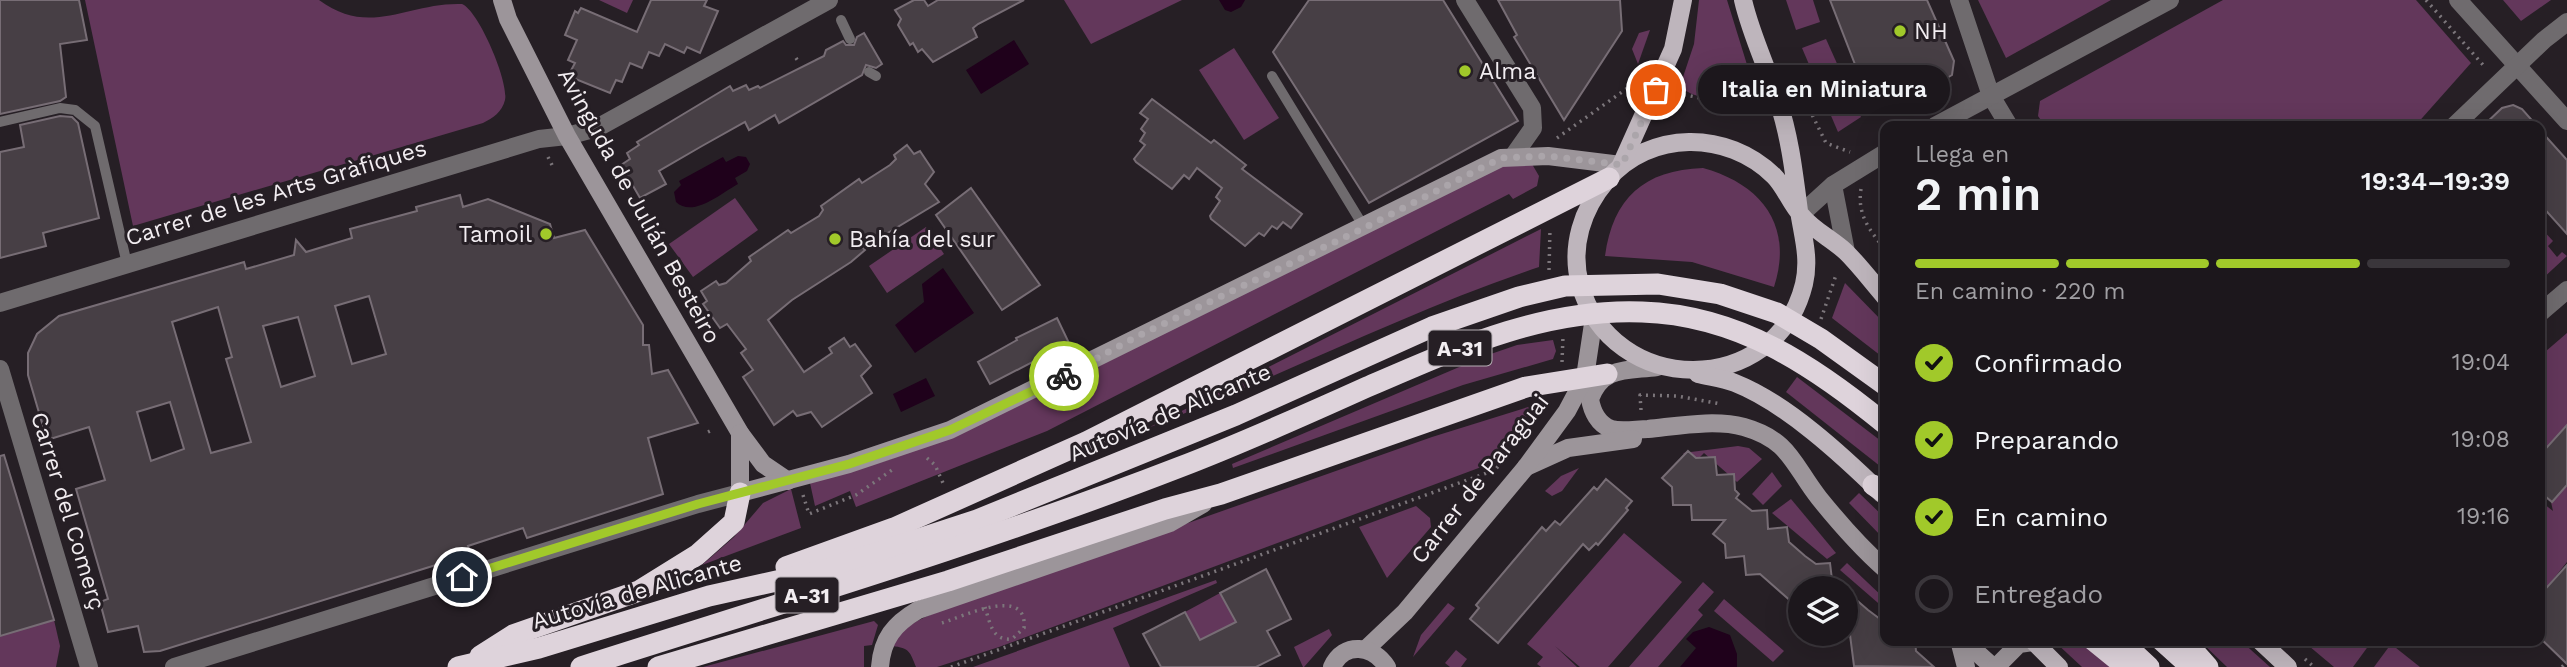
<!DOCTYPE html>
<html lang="es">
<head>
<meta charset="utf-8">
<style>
	:root { --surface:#1c171c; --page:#292429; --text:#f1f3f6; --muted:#a09fa3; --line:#3a363b; --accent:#a1c92a }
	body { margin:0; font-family:"Work Sans",sans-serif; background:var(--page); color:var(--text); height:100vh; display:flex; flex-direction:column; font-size:26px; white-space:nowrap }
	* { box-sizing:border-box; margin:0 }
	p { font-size:23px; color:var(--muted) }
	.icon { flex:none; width:38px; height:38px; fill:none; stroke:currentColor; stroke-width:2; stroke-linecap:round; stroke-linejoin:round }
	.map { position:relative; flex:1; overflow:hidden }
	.sheet { position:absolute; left:1880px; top:121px; width:665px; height:525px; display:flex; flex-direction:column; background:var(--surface); border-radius:14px; box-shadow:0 7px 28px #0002,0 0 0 2px var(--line) }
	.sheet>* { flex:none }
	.buttons { position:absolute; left:1788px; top:576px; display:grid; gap:14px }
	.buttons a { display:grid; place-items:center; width:70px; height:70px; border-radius:50%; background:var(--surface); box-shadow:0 7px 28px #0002,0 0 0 2px var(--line); font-size:35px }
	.pin { position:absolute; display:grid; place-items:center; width:60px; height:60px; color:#fff; margin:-30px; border:4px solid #fff; border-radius:50%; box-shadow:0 2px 7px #0007 }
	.courier { position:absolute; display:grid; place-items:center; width:70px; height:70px; margin:-35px; border:5px solid #a1c92a; border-radius:50%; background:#fff; color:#222; box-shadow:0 2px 9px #0007 }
	.bubble { position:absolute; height:49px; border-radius:24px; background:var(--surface); box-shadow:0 7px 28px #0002,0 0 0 2px var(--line); font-size:23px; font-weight:600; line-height:49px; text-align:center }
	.head em { font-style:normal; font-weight:600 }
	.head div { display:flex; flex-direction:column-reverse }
	.head { display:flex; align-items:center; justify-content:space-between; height:119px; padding:0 35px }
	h1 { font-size:46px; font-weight:600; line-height:52px }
	.bar { display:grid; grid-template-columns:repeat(4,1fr); gap:10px 7px; align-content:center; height:84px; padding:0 35px }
	.bar i { height:9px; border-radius:5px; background:var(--line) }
	.bar .current { background:var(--accent) }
	.bar p { grid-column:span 4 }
	ol { padding:0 35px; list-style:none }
	li { display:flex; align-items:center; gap:21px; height:77px }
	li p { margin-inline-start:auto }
	li .icon { padding:7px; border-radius:50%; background:var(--accent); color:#111; stroke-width:4 }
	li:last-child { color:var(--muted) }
	li i { width:38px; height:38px; border:4px solid var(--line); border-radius:50% }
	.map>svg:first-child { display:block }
	.green { fill:#63375b }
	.water { fill:#1f011b }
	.building { fill:#473f45; stroke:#776d75; stroke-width:2; fill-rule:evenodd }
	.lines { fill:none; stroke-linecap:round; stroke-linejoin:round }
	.path { stroke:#7c767b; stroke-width:3.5; stroke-dasharray:2 5; stroke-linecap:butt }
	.lane { stroke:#6f6b6e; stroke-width:10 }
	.street { stroke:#6f6b6e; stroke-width:18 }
	.secondary { stroke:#9c959a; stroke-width:18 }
	.primary { stroke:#beb5bc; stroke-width:18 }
	.highway { stroke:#ded3db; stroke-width:21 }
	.done { stroke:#aba5aa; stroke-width:7; stroke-dasharray:0 12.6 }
	.route { stroke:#a1c92a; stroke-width:9 }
	.poi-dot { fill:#a1c92a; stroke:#261f25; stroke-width:2.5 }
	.labels { text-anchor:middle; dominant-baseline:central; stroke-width:6; stroke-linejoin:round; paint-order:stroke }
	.shield { fill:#261f25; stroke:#b5afb4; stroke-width:2 }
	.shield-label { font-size:21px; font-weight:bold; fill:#f2edf1 }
	.poi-label { font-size:23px; fill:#f2edf1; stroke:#261f25; text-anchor:start }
	.street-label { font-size:23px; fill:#f2edf1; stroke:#261f25 }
</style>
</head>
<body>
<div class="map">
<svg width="2567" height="667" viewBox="0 0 2567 667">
	<rect width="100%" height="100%" fill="#261f25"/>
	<!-- green -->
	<g class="green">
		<path d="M 85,0 L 319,0 C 370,38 408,2 462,4 C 479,11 509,82 505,100 C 502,112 493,118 483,123 L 133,226 Z"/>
		<path d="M 599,0 L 633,0 L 627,13 Z"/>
		<path d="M 1064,0 L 1182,0 L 1091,44 Z"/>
		<path d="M 1699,0 L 1727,0 L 1757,97 C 1747,104 1698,99 1688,92 C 1684,90 1683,86 1681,83 L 1694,44 Z"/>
		<path d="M 1786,0 L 1813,0 L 1820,22 L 1796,30 Z"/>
		<path d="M 1978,0 L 2111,0 L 2006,58 Z"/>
		<path d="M 2223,0 L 2416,0 L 2471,63 L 2415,126 L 2045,126 L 2038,116 L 2040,101 Z"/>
		<path d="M 2503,0 L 2551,0 L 2521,21 Z"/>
		<path d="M 1650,30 L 1638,64 L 1632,49 L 1639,33 Z"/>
		<path d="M 1826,39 L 1861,117 L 1838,132 L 1802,48 Z"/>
		<path d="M 1234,48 L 1279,118 L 1244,140 L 1199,70 Z"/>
		<path d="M 1532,164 L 1539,176 L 1537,186 L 1513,199 L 1509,194 L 1047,431 L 856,507 L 850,491 L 815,506 L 810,483 L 891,459 L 1504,165 Z"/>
		<path d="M 1703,168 C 1761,184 1794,225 1774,287 L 1692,262 L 1605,256 C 1613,198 1644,170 1703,168 Z"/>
		<path d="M 735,198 L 758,230 L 693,277 L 669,244 Z"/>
		<path d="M 2539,226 L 2553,241 L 2548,246 L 2557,257 L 2562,252 L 2567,256 L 2539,282 Z"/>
		<path d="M 926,227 L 944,254 L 887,293 L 869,266 Z"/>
		<path d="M 1541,229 L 1539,267 C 1405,312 1280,377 1148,428 Z"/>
		<path d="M 1845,283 L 1885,324 L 1885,359 L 1832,318 Z"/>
		<path d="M 2567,333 L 2567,434 L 2539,460 L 2539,357 Z"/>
		<path d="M 1553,340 L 1556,351 L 1553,359 L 1463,385 L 1233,468 L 1232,464 L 1485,356 L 1517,345 Z"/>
		<path d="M 1797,377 L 1885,444 L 1885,470 L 1786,392 Z"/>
		<path d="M 1538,404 L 1484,466 L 999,647 L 937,667 L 916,667 C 910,652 910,648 892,646 C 904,623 927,616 950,607 L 1432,437 Z"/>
		<path d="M 1738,446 L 1749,448 L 1762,459 L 1737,482 L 1704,453 L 1694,463 L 1683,453 Z"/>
		<path d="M 1579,468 L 1562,491 L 1552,496 L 1545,491 L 1561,476 Z"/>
		<path d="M 1772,472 L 1782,486 L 1763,505 L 1752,494 Z"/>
		<path d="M 2567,485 L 2567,562 L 2543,592 L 2539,589 L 2539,500 L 2553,511 L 2551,502 Z"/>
		<path d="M 791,489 L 801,528 L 702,565 L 734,537 L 763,503 Z"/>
		<path d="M 1859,493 L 1885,518 L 1885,540 L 1849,503 Z"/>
		<path d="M 1791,499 L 1836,553 L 1827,559 L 1772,513 Z"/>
		<path d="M 1416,506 L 1430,518 L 1431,527 L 1387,578 L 1359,527 Z"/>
		<path d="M 1624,533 L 1682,582 L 1608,667 L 1580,667 L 1555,646 L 1577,667 L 1541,667 L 1537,664 L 1543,657 L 1527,644 Z"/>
		<path d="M 1847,563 L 1885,599 L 1885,609 L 1840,570 Z"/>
		<path d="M 1216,580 L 1217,583 L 1113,628 L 1130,667 L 973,667 Z"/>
		<path d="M 1703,582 L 1714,592 L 1698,610 L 1703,615 L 1658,667 L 1629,667 Z"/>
		<path d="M 1220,593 L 1236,622 L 1200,640 L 1185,612 Z"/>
		<path d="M 1724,599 L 1784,651 L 1773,662 L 1714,611 Z"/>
		<path d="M 1448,603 L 1455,608 L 1413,657 L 1421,635 Z"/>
		<path d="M 54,620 L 60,646 L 56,667 L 0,667 L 0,636 Z"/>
		<path d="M 874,621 L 878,625 L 872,645 L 864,646 L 864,667 L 703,667 Z"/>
		<path d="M 1329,629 L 1332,635 L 1304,667 L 1303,667 L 1294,647 Z"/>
		<path d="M 2054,641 L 2078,641 L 2111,667 L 2082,667 Z"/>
		<path d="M 2200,641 L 2241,641 L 2270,667 L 2227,667 Z"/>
		<path d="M 2303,641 L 2372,641 L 2353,667 L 2334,667 Z"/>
		<path d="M 2391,644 L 2420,667 L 2374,667 Z"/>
		<path d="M 1456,650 L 1467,659 L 1461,667 L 1450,667 L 1445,663 Z"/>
	</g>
	<!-- water -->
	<g class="water">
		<path d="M 1219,0 L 1245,0 L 1241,7 L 1231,12 L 1225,10 Z"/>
		<path d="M 1014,40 L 1029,64 L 981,94 L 966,70 Z"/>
		<path d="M 738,156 L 746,157 L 750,164 L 747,171 L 735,178 L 738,184 C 720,194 693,218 676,202 L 674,192 L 681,185 L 679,181 L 723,157 L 726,162 Z"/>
		<path d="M 943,268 L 974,313 L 915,353 L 895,325 L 924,302 L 922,284 Z"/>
		<path d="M 926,378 L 935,396 L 901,412 L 893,394 Z"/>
		<path d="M 1709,627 L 1730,635 L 1737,654 L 1737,667 L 1680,667 L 1696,648 L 1686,639 L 1693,632 Z"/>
	</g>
	<!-- building -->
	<g class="building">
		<path d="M 0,0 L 79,0 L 87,40 L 60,44 L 66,97 L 60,101 L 0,114 Z"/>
		<path d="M 651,0 L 707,0 L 704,6 L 718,11 L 700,53 L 687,47 L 684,53 L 665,44 L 659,56 L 649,52 L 642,68 L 630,63 L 622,82 L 616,80 L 610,93 L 568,76 L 575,63 L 568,60 L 577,40 L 565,35 L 575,11 L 578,13 L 581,8 L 637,32 Z"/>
		<path d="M 914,0 L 924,0 L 928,6 L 938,0 L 1024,0 L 978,24 L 973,28 L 977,37 L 933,62 L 922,49 L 918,52 L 913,43 L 910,45 L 898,25 L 901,19 L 895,10 Z"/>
		<path d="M 1309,0 L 1443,0 L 1518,121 L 1369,203 L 1273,52 Z"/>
		<path d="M 1498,0 L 1620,0 L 1622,31 L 1564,120 L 1514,37 L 1517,35 Z"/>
		<path d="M 1830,0 L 1927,0 L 1954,61 L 1952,75 L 1907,102 L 1903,94 L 1896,98 L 1890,95 L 1870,103 Z"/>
		<path d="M 864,33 L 882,64 L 876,68 L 866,65 L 862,75 L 779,123 L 775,115 L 749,130 L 745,122 L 702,146 L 659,171 L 666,184 L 640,198 L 621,165 L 630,159 L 627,153 L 639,145 L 637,142 L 730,86 L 733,91 L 746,85 L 749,90 L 758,86 L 760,88 L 824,56 L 826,50 L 843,41 L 846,45 L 854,45 L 857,37 Z"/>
		<path d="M 1152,99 L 1211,143 L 1214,140 L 1246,165 L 1242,169 L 1302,214 L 1291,228 L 1283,222 L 1277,229 L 1272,226 L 1264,236 L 1259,233 L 1245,246 L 1211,219 L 1210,216 L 1220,201 L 1216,197 L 1222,188 L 1197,168 L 1189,179 L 1184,175 L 1172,189 L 1136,162 L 1134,159 L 1145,145 L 1140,141 L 1145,133 L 1141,129 L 1148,119 L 1140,113 Z"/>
		<path d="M 2513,105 L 2522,109 L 2537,126 L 2483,126 L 2502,108 Z"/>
		<path d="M 60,116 L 72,117 L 78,123 L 99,218 L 43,233 L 46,246 L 0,258 L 0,152 L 24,147 L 20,125 Z"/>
		<path d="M 2539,129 L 2567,160 L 2567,234 L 2539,203 Z"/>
		<path d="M 907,145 L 914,154 L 920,151 L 934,172 L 925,184 L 939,202 L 863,248 L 865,250 L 851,262 L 792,300 L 768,320 L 804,372 L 832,353 L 829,348 L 844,338 L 850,347 L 855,344 L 871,366 L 861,376 L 872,393 L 822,427 L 811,412 L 797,416 L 793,411 L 774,425 L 743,377 L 753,370 L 741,353 L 746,349 L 727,324 L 720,328 L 703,304 L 707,301 L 701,291 L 716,281 L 719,285 L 726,283 L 751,261 L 749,257 L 788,230 L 791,233 L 819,216 L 823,210 L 821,206 L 859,179 L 862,183 L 890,165 L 896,159 L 894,155 Z"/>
		<path d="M 971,188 L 1040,285 L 1002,310 L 936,215 Z"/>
		<path d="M 460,195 L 463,207 L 488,199 L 550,224 L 554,238 L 585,230 L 643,325 L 643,345 L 649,345 L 652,374 L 668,370 L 698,423 L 648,438 L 663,494 L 527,538 L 523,528 L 468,546 L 471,554 L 160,651 L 144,652 L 138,626 L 108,632 L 100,602 L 108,599 L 76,489 L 105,480 L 89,427 L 47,440 L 28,375 L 28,353 L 37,334 L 59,316 L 244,262 L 246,269 L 294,255 L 296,240 L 306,252 L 352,238 L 350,229 L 417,211 L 416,207 ZM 369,296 L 386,354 L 352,364 L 335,306 ZM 218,307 L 232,357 L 226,359 L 251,442 L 211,453 L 172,322 ZM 298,317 L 315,376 L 281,387 L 263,326 ZM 170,402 L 184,449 L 151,461 L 137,412 Z"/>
		<path d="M 1057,318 L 1069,343 L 990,384 L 978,362 L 1017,340 L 1016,338 Z"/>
		<path d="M 2567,425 L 2567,485 L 2552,502 L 2539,491 L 2539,456 Z"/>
		<path d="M 1688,451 L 1696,458 L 1715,457 L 1717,475 L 1734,474 L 1735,490 L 1739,494 L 1736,498 L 1752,511 L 1767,510 L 1768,529 L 1787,527 L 1789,542 L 1805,556 L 1816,564 L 1830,563 L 1833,588 L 1801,588 L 1801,610 L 1760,574 L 1746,575 L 1744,556 L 1726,558 L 1725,544 L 1713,534 L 1725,520 L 1692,520 L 1691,505 L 1673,505 L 1672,487 L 1662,478 Z"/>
		<path d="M 4,455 L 54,620 L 0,636 L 0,456 Z"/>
		<path d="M 1606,479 L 1632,501 L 1626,508 L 1628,510 L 1598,545 L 1596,543 L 1589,550 L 1583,544 L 1498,643 L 1470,619 L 1479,608 L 1476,605 L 1542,527 L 1546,531 L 1555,521 L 1560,525 L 1594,487 L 1597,490 Z"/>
		<path d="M 2567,565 L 2567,664 L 2539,637 L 2539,596 Z"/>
		<path d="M 1266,569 L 1291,619 L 1267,631 L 1280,655 L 1256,667 L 1161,667 L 1143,634 L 1185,612 L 1200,640 L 1236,622 L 1220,593 Z"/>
		<path d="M 1846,591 L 1868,610 L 1880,619 L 1885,618 L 1885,640 L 1915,640 L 1916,651 L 1934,667 L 1854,666 L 1849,627 L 1846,630 Z"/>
	</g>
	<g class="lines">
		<!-- path -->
		<g class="path">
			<path d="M 2426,0 L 2484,66"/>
			<path d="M 796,58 L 798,61"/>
			<path d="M 1800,90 L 1826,143 L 1850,152"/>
			<path d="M 1677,93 L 1755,110"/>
			<path d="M 1557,138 L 1629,87"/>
			<path d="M 548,157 L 554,169"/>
			<path d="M 602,158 L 611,154 L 606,145"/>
			<path d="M 1861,189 C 1857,214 1869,230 1885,249"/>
			<path d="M 1549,270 L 1550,229"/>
			<path d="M 1821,319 L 1836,275"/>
			<path d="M 1562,362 L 1563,336"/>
			<path d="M 1641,410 L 1640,395 L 1677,396 L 1721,404"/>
			<path d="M 708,432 L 712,430"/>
			<path d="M 927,458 L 935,465 L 943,483"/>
			<path d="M 803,495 L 809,514 L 856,495 L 892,470"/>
			<path d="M 942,623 C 964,616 1028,585 1024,628 L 1012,639 C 992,641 990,623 985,607"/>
			<path d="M 2305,659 L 2314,667"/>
			<path d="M 951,667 L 1495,470 L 1526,432"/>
			<path d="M 2562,667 L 2567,662"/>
		</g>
		<!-- lane -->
		<g class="lane">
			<path d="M 841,20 L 850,39"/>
			<path d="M 869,72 L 876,76"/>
			<path d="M 1272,76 L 1364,227"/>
			<path d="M 0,122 L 60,108 L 75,110 L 95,126 L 127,264"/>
		</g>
		<!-- street -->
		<g class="street">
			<path d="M 1465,0 L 1532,108 L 1533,128 L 1514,155"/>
			<path d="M 1959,0 L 1991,96 L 2009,126"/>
			<path d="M 2458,0 L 2567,121"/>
			<path d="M 1935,126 L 2170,0"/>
			<path d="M 2454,126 L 2544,40 L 2567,22"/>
			<path d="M 1833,185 L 1846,252"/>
			<path d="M 1800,215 L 1833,185 L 1885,153"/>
			<path d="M 0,303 L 539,139 L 567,136 L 597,128 L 829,0"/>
			<path d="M 2539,314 L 2567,290"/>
			<path d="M 0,369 L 89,667"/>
			<path d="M 174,667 L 698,504 L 740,493"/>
		</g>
		<!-- secondary -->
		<g class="secondary">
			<path d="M 502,0 L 508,19 L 567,136 L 740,433 L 763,464 L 788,481"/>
			<path d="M 1657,367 C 1626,371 1602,366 1590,399 C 1592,411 1598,424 1611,429 C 1622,432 1637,429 1648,429 C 1678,426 1715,419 1744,427 C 1790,440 1793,465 1819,498 C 1840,524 1860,547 1885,569"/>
			<path d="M 740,433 L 740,493 L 849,464 L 950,430 L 1501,158 L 1548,156 L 1621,165"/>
			<path d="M 1526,467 L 1568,448 L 1633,439"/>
			<path d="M 1959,640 L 1966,667"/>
			<path d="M 1963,640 L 1993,667"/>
			<path d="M 1366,649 L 1405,612 L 1526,467 L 1567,411 L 1585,377 L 1594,317"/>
			<path d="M 880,667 C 882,639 894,624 918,610 L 1170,523 L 1203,504"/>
			<path d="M 1332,667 C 1344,641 1373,645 1387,667"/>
			<path d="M 1996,667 L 2019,644 L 2034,642"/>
		</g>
		<!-- primary -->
		<g class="primary">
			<path d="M 1743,0 C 1751,35 1767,67 1778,101 C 1790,137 1794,173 1799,211 C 1803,237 1810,258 1804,284 C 1776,399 1611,398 1580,284 C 1570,247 1582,209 1607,180 C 1650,130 1727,130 1774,176 C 1785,187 1790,203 1801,215 C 1813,230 1832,239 1846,252 C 1860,266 1872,282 1885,297"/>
			<path d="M 1621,165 L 1673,49 L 1683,0"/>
			<path d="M 1698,374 C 1710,377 1723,378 1735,383 C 1786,403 1843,456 1882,494"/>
			<path d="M 2032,640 L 2059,667"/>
			<path d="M 2259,640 L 2288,667"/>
		</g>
		<!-- highway -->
		<g class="highway">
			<path d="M 1873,485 L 1885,493"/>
			<path d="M 786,567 L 894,528 L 1086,442 L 1609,178"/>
			<path d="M 2093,640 L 2126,667"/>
			<path d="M 2120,640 L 2149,667"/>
			<path d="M 2161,640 L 2191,667"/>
			<path d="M 2184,640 L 2208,667"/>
			<path d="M 480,656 L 513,635 L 639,591 L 697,555 L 734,522 L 740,493"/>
			<path d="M 458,667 L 539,648 L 709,596 L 821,571 L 977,520 L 1236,415 L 1432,327 L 1519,297 L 1565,286 L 1658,284 L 1720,294 L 1777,313 L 1821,339 L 1885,385"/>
			<path d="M 581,667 C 781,603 984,543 1180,467 C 1243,443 1305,415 1367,387 C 1455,349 1544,308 1642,312 C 1738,315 1813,365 1885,424"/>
			<path d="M 658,667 L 948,581 L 1165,509 L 1221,494 L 1526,387 L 1607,374"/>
		</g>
	</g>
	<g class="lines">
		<!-- done -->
		<path class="done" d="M 1064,376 L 1136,337 L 1364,228 L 1501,158 L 1548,156 L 1622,165 L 1656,90"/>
		<!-- route -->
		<path class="route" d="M 462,577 L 698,504 L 849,464 L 950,430 L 1064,376"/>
	</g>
	<!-- markers -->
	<g class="poi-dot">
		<circle cx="1900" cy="31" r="7"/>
		<circle cx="1465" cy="71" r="7"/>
		<circle cx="546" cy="234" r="7"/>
		<circle cx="835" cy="239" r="7"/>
	</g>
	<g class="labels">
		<!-- shield labels -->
		<g class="shield">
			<rect x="1428.5" y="330.5" width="63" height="35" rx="5"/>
			<rect x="775.5" y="577.5" width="63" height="35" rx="5"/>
		</g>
		<g class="shield-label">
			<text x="1460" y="348">A-31</text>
			<text x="807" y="595">A-31</text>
		</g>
		<!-- poi labels -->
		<g class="poi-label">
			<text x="1914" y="31">NH</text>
			<text x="1479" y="71">Alma</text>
			<text x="532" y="234" text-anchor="end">Tamoil</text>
			<text x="849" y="239">Bahía del sur</text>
		</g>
		<!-- street labels -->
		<g class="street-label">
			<text transform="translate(276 193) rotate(-17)">Carrer de les Arts Gràfiques</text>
			<text transform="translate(639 206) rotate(61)">Avinguda de Julián Besteiro</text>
			<text transform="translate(1170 413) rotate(-23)">Autovía de Alicante</text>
			<text transform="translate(1480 479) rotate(-52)">Carrer de Paraguai</text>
			<text transform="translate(68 511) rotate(73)">Carrer del Comerç</text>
			<text transform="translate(637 592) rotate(-16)">Autovía de Alicante</text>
		</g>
	</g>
</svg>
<div class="buttons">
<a><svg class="icon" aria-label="layers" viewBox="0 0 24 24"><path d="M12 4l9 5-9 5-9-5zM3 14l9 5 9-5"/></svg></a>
</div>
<div class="pin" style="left:1656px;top:90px;background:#ea580c"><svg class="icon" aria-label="bag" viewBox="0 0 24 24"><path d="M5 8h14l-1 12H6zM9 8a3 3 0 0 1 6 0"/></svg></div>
<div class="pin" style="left:462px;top:577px;background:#1f2937"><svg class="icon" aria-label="home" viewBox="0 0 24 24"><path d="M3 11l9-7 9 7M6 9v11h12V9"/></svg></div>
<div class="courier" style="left:1064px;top:376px"><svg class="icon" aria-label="bike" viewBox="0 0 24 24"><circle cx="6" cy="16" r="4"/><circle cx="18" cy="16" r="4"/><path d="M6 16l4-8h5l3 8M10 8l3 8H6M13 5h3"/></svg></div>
<div class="bubble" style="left:1698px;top:65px;width:252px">Italia en Miniatura</div>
<section class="sheet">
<div class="head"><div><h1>2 min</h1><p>Llega en</p></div><em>19:34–19:39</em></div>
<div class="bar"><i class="current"></i><i class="current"></i><i class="current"></i><i></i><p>En camino · 220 m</p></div>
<ol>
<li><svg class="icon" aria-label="check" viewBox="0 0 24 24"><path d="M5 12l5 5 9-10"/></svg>Confirmado<p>19:04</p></li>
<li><svg class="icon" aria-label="check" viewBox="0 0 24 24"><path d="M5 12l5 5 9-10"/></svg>Preparando<p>19:08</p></li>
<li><svg class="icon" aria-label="check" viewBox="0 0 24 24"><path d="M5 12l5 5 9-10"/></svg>En camino<p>19:16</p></li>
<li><i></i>Entregado</li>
</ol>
</section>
</div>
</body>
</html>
